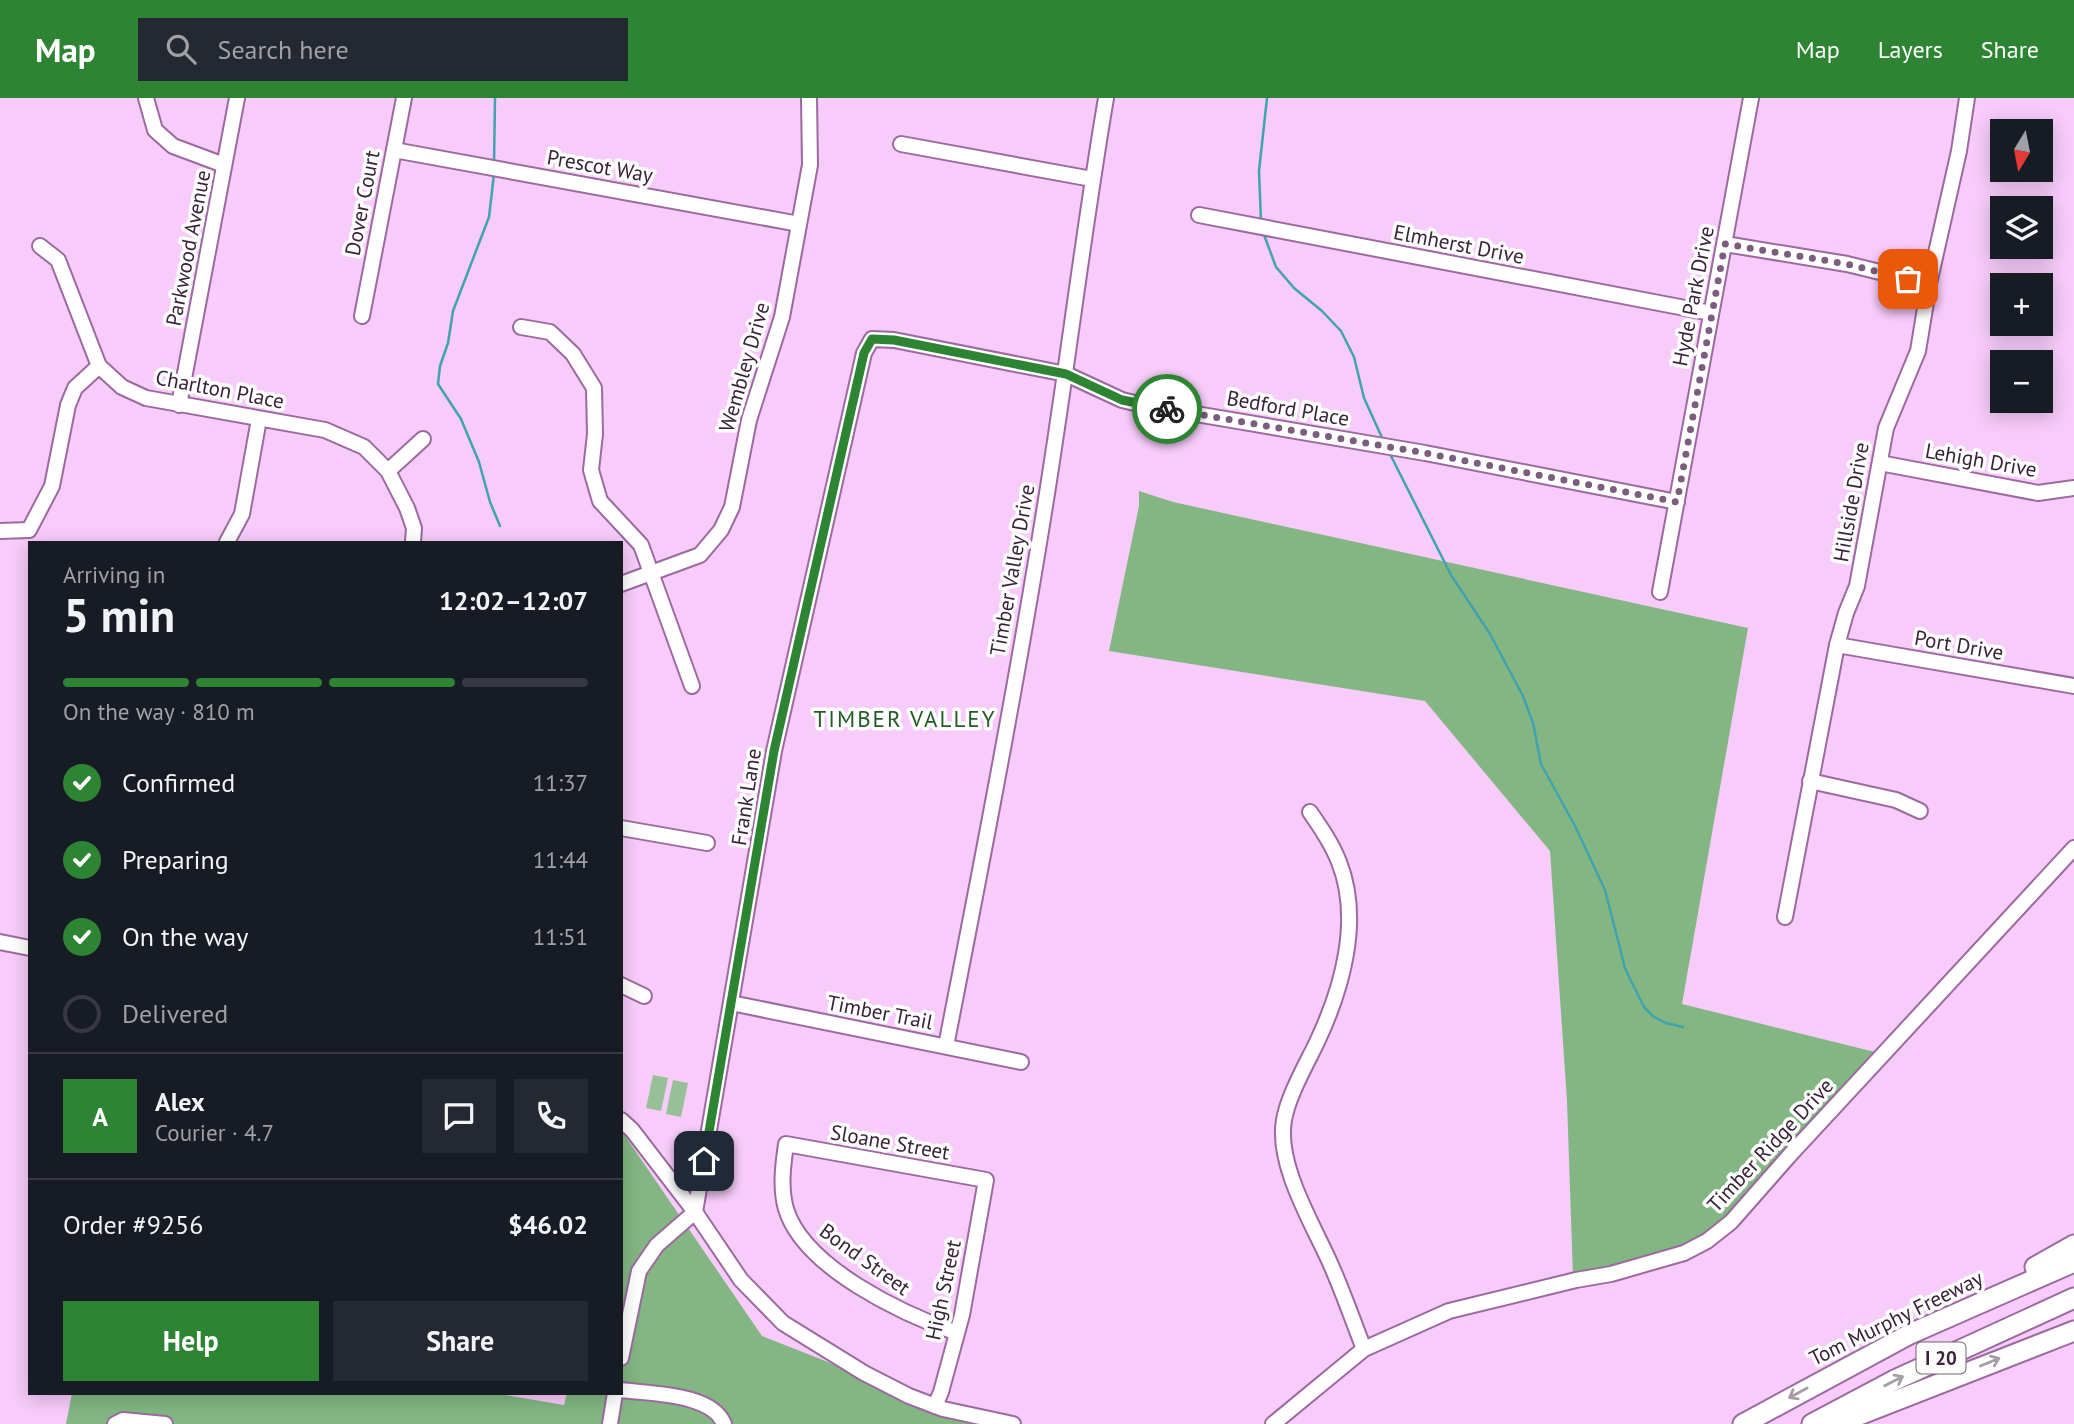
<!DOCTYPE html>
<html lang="en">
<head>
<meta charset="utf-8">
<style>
	:root { --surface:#171b24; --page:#242831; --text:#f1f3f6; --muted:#9ea1a6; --line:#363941; --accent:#2d8432 }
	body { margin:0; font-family:"PT Sans",sans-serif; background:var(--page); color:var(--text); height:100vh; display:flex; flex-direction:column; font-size:26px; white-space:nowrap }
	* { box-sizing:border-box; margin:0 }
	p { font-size:23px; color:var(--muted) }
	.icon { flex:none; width:38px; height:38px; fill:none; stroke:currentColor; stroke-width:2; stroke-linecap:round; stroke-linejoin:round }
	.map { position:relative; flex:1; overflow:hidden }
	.panel { position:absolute; left:28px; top:443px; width:595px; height:854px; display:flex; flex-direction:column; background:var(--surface); border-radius:0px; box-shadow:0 4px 18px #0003 }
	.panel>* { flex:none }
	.needle { width:46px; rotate:190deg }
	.tools { position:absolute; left:1990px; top:21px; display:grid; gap:14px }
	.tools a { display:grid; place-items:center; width:63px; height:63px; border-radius:0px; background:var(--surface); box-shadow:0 4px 18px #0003; font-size:35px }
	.pin { position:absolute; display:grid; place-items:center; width:60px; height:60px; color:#fff; margin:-30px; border-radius:14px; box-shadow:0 4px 10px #0006 }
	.courier { position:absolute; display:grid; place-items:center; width:70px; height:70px; margin:-35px; border:5px solid #2d8432; border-radius:50%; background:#fff; color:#222; box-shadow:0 2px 9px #0007 }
	.overview em { font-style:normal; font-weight:700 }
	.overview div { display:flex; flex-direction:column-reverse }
	.overview { display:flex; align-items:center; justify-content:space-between; height:119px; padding:0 35px }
	h1 { font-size:46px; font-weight:700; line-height:52px }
	.bar { display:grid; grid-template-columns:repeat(4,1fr); gap:10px 7px; align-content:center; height:84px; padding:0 35px }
	.bar i { height:9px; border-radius:5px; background:var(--line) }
	.bar .selected { background:var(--accent) }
	.bar p { grid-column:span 4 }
	.line { display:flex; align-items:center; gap:18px; padding:0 35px; border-top:2px solid var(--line) }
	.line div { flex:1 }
	.round { display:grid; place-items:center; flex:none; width:74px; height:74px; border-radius:0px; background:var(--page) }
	ol { padding:0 35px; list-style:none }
	li { display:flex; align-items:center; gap:21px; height:77px }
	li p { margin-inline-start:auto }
	li .icon { padding:7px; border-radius:50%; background:var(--accent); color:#fff; stroke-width:4 }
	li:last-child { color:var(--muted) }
	li i { width:38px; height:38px; border:4px solid var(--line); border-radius:50% }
	.primary-button { display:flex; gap:14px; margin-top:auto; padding:14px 35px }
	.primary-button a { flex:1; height:80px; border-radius:0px; background:var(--accent); color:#fff; font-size:28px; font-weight:700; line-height:80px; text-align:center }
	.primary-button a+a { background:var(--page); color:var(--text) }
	header { display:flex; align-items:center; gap:42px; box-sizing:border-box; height:98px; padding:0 35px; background:var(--accent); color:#fff }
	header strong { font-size:33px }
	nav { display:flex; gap:38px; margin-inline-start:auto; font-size:24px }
	.search { width:490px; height:63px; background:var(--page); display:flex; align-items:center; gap:18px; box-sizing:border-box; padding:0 24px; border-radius:0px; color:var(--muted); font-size:26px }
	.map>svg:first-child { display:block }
	.green { fill:#98c097 }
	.forest { fill:#83b683 }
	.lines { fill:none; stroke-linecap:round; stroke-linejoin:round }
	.stream { stroke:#41a3ad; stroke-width:2.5 }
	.minor-casing { stroke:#9b6a9f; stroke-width:18 }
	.highway-casing { stroke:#9b6a9f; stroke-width:23 }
	.minor { stroke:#fff; stroke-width:14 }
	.highway { stroke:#fff; stroke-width:19 }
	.oneway { stroke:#a59ca6 }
	.done { stroke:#7b5e7d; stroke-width:7; stroke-dasharray:0 12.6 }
	.route { stroke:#2d8432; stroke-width:9 }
	.labels { text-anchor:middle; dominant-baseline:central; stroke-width:7; stroke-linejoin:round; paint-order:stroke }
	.shield { fill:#fdfdfd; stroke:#736474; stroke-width:2 }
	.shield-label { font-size:19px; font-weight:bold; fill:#382339 }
	.street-label { font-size:21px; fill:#382339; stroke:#fdfdfd }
	.neighbourhood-label { font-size:23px; letter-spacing:2px; fill:#255b27; stroke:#fdfdfd }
</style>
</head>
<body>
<header>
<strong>Map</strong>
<div class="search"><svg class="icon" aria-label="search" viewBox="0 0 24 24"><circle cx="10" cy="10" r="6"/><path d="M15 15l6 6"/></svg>Search here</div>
<nav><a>Map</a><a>Layers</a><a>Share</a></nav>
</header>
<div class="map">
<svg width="2074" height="1326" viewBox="0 0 2074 1326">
	<rect width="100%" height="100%" fill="#f7cbfa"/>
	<!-- green -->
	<g class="green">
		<path d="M 653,977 L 668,980 L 661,1013 L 646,1010 Z"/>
		<path d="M 673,982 L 688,985 L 681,1019 L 666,1016 Z"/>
	</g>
	<!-- forest -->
	<g class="forest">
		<path d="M 1139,393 L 1173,404 L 1748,530 L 1682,906 L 1883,956 L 1731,1124 L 1684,1155 L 1573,1178 L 1567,1003 L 1550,753 L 1425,603 L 1109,553 L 1139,408 Z"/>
		<path d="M 621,1032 L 762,1238 L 985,1326 L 66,1326 L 72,1295 L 494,1295 L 564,1307 L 567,1295 L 621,1295 Z"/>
	</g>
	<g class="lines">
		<!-- stream -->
		<g class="stream">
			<path d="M 494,66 L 495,0"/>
			<path d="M 494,76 L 489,119 L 453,213 L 448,245 L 440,268 L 438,286 L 461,321 L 479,364 L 490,404 L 500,428"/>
			<path d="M 1261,124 L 1259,73 L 1267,0"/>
			<path d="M 1263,134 L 1276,169 L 1294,190 L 1322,213 L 1341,233 L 1354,259 L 1364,300 L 1384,344"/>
			<path d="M 1390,356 L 1451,477 L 1490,536 L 1523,598 L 1533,625 L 1541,666 L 1575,728 L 1605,792 L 1625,870 L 1631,883 L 1644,909 L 1654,919 L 1666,925 L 1683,929"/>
		</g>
		<!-- minor casing -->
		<g class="minor-casing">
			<g id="minor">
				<path d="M 146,0 L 155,32 L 173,48 L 224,67"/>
				<path d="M 901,46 L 1092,81"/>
				<path d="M 394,52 L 799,126"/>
				<path d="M 1199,117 L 1711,215"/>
				<path d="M 1725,146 L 1847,166 L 1929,186"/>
				<path d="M 40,148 L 58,162 L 99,268 L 122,289 L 146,300 L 325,332 L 364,349 L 388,373 L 407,410 L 414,430 L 413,444"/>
				<path d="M 362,218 L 404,0"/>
				<path d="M 521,229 L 550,234 L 573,256 L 594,290 L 595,336 L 591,372 L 600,403 L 641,447 L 692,588"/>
				<path d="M 179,307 L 237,0"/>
				<path d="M 1880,365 L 2038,395 L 2074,390"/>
				<path d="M 388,373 L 423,341"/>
				<path d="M 0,433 L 29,432 L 52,388 L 68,307 L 75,290 L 99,268"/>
				<path d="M 227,444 L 242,416 L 259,321"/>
				<path d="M 621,486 L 700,457 L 721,432 L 732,409 L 749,322 L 782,219 L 810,67 L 809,0"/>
				<path d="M 1660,494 L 1751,0"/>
				<path d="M 1837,547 L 2074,588"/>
				<path d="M 1810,683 L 1896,702 L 1920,713"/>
				<path d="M 1310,714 C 1321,730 1332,746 1339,764 C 1362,822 1342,891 1317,944 C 1306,967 1288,998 1284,1022 C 1276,1067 1313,1126 1331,1167 C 1343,1194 1353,1223 1364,1251"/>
				<path d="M 621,730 L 707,745"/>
				<path d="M 1785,819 L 1837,547 L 1846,515 L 1857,488 L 1886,330 L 1918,253 L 1929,186 L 1959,53 L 1967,0"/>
				<path d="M 0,844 L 30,850"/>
				<path d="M 621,887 L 644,898"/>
				<path d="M 731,905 L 1021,964"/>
				<path d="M 946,948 C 981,769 1016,589 1045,408 C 1067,272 1083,135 1106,0"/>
				<path d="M 621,1022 L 632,1032 L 695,1114 L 741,1182 L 783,1225 L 864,1275 L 909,1298 L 943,1311 L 1013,1326"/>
				<path d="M 621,1260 L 639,1173 L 657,1147 L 695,1114 L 774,653 L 864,255 L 872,241 L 894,242 L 1066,276 L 1122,302 L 1143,307 L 1425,355 L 1677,404"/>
				<path d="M 621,1292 C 650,1296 712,1295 724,1326"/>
				<path d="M 935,1308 L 941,1294 L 962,1217 L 986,1082 L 786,1046 C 783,1067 780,1090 786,1111 C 804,1170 903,1216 957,1235"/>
				<path d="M 115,1326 L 123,1322 L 165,1326"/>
				<path d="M 610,1326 L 615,1295"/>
				<path d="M 1273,1326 L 1364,1251 L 1449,1213 L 1576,1182 L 1611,1176 L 1684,1155 L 1707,1143 L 1731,1124 L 1789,1058 L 2074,750"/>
			</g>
		</g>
		<!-- highway casing -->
		<g class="highway-casing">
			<g id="highway">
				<path d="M 2035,1169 L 2074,1147"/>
				<path d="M 1743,1326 L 1910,1236 L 2074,1164"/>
				<path d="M 1812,1326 L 1895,1282 L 2074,1200"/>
				<path d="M 1836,1326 L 2074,1233"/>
			</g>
		</g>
		<!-- minor -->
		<use href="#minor" class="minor"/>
		<!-- highway -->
		<use href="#highway" class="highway"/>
	</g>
	<!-- one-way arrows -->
	<defs><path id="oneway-shaft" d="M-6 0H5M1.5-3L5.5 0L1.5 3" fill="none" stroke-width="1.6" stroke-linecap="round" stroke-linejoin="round" transform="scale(1.75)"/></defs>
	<g class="oneway">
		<use href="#oneway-shaft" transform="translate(1990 1264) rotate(-22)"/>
		<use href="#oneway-shaft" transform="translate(1894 1283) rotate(-27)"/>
		<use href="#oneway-shaft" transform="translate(1798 1295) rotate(151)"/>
	</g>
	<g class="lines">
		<!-- done -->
		<path class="done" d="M 1167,311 L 1425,355 L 1677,404 L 1725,146 L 1847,166 L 1908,181"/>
		<!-- route -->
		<path class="route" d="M 704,1063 L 774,653 L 864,255 L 872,241 L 894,242 L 1066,276 L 1122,302 L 1167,311"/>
	</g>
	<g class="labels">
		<!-- shield labels -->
		<rect class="shield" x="1916.5" y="1244.5" width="49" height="31" rx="5"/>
		<g class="shield-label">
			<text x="1941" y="1260">I 20</text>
		</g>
		<!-- street labels -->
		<g class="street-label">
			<text transform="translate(600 68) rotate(10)">Prescot Way</text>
			<text transform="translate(362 105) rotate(-79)">Dover Court</text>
			<text transform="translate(1459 146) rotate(11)">Elmherst Drive</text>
			<text transform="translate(188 150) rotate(-79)">Parkwood Avenue</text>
			<text transform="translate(1693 198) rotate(-79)">Hyde Park Drive</text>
			<text transform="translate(744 269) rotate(-74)">Wembley Drive</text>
			<text transform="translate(220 291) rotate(11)">Charlton Place</text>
			<text transform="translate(1288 310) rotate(10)">Bedford Place</text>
			<text transform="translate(1981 362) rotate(10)">Lehigh Drive</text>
			<text transform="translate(1851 404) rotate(-80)">Hillside Drive</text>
			<text transform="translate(1012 472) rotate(-80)">Timber Valley Drive</text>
			<text transform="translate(1959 547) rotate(10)">Port Drive</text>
			<text transform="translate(746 699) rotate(-81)">Frank Lane</text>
			<text transform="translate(880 914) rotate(11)">Timber Trail</text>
			<text transform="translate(890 1044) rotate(10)">Sloane Street</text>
			<text transform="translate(1770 1047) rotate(-47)">Timber Ridge Drive</text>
			<text transform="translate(865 1161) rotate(36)">Bond Street</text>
			<text transform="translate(943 1192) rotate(-78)">High Street</text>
			<text transform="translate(1896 1220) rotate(-26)">Tom Murphy Freeway</text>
		</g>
		<!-- neighbourhood labels -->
		<g class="neighbourhood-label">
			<text x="905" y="620">TIMBER VALLEY</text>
		</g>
	</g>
</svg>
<div class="tools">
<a><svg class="needle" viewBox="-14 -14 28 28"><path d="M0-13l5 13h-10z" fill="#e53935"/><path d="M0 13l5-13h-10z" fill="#9ea1a6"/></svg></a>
<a><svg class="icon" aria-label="layers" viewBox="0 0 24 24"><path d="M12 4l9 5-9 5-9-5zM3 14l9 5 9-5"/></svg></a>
<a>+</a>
<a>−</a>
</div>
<div class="pin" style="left:1908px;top:181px;background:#ea580c"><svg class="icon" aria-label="bag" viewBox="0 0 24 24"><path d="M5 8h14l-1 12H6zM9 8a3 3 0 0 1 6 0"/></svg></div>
<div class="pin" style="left:704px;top:1063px;background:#1f2937"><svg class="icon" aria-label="home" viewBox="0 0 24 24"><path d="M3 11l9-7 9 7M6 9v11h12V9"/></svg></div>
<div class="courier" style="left:1167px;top:311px"><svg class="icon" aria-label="bike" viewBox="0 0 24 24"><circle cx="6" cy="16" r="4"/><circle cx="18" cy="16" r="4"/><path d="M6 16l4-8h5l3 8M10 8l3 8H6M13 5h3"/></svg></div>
<section class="panel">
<div class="overview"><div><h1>5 min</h1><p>Arriving in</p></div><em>12:02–12:07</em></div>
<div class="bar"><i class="selected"></i><i class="selected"></i><i class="selected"></i><i></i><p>On the way · 810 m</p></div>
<ol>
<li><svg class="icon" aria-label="check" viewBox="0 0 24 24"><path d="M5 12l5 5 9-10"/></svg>Confirmed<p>11:37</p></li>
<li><svg class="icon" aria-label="check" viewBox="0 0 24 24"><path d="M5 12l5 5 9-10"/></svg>Preparing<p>11:44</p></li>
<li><svg class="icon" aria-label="check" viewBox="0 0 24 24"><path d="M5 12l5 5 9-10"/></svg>On the way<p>11:51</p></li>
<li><i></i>Delivered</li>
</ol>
<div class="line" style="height:126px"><b class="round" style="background:var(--accent);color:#fff">A</b><div><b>Alex</b><p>Courier · 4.7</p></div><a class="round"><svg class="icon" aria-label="chat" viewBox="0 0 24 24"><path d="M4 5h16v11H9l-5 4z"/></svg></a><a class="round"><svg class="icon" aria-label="phone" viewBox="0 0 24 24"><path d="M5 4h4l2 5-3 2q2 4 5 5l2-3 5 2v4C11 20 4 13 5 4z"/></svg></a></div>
<div class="line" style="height:91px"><div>Order #9256</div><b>$46.02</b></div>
<div class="primary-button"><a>Help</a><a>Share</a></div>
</section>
</div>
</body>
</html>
